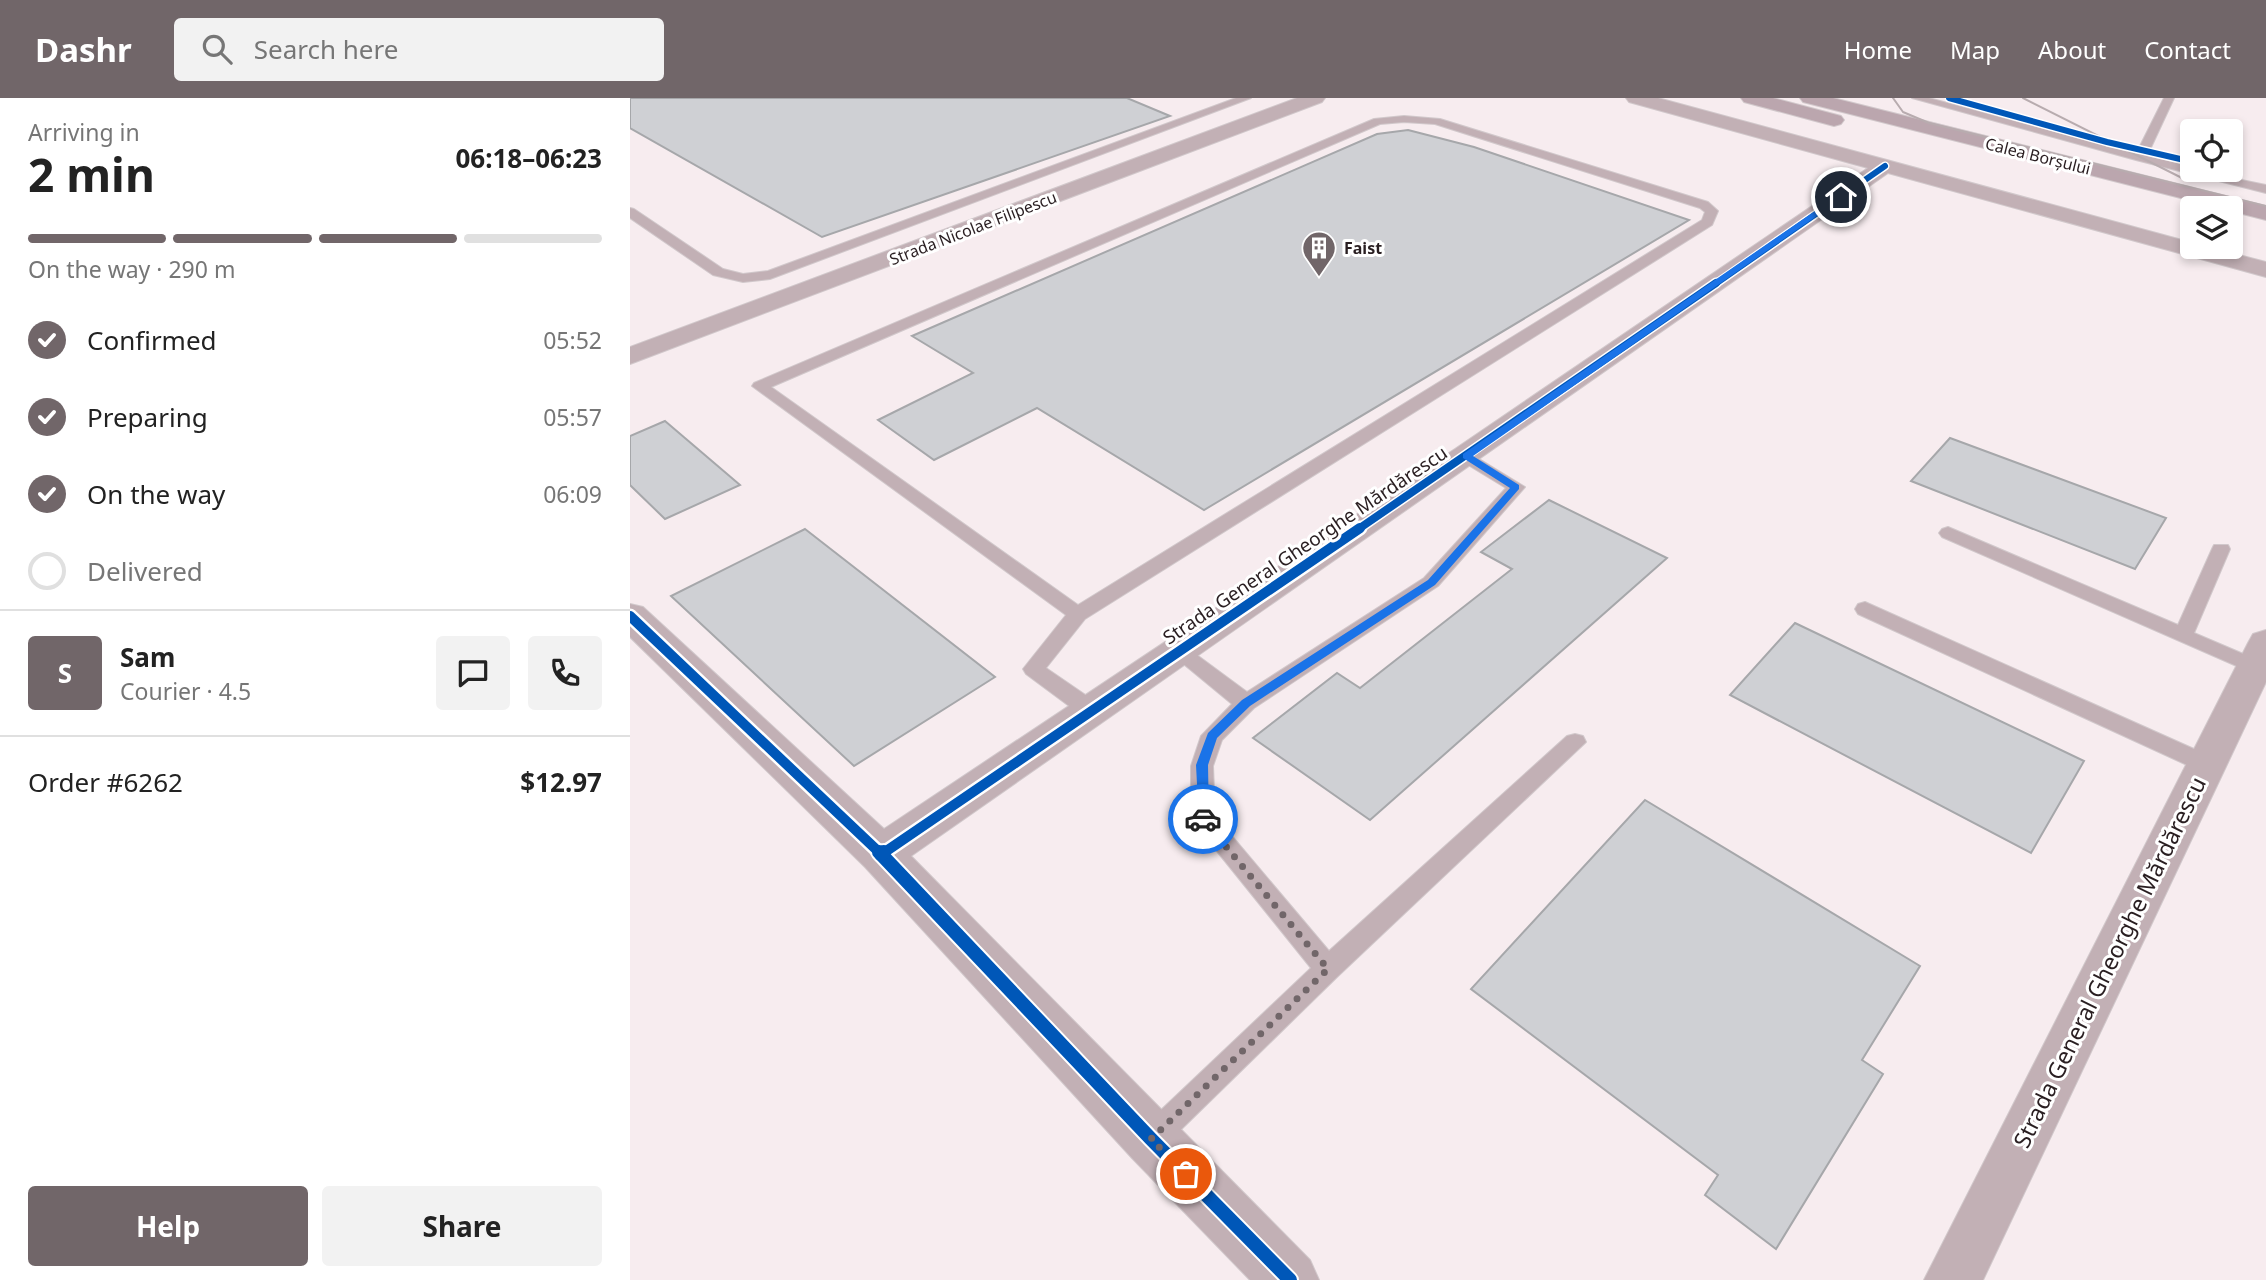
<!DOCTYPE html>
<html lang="en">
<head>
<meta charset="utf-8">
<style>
	:root { --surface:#fff; --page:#f2f2f2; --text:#222; --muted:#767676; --line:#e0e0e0; --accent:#716669 }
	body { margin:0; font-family:"Noto Sans",sans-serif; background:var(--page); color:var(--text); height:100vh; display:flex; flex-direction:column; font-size:26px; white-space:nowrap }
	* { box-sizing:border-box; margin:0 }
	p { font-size:23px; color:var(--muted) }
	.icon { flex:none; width:38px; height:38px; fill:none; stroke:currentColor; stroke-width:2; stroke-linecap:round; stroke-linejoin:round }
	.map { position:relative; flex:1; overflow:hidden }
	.drawer { display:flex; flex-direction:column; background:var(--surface); width:630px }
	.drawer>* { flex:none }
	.controls { position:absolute; left:1550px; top:21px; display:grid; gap:14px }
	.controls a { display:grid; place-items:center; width:63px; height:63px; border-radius:7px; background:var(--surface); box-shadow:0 4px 10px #0003; font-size:35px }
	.pin { position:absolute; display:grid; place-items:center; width:60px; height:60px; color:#fff; margin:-30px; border:4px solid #fff; border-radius:50%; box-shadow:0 2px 7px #0007 }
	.courier { position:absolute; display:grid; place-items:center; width:70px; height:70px; margin:-35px; border:5px solid #1a73e8; border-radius:50%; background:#fff; color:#222; box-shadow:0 2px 9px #0007 }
	.head em { font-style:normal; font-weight:700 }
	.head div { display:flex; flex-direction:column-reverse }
	.head { display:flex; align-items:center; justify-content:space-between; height:119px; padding:0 28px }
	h1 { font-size:46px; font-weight:700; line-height:52px }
	.bar { display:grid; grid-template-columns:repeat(4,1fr); gap:10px 7px; align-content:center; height:84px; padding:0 28px }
	.bar i { height:9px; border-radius:5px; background:var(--line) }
	.bar .on { background:var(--accent) }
	.bar p { grid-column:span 4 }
	.line { display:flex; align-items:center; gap:18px; padding:0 28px; border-top:2px solid var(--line) }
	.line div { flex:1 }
	.round { display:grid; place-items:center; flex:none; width:74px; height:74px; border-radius:7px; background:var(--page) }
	ol { padding:0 28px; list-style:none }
	li { display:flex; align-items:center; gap:21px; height:77px }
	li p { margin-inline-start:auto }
	li .icon { padding:7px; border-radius:50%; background:var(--accent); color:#fff; stroke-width:4 }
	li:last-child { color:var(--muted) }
	li i { width:38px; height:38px; border:4px solid var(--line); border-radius:50% }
	.button { display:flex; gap:14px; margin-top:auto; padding:14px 28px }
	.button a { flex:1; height:80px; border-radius:7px; background:var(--accent); color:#fff; font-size:28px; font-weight:700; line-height:80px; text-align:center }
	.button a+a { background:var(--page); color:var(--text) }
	header { display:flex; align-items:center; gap:42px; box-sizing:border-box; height:98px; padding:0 35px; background:var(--accent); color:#fff }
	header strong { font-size:33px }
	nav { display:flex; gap:38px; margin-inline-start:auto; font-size:24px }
	.search { width:490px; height:63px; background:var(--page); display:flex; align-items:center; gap:18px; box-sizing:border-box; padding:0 24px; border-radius:7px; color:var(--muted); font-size:26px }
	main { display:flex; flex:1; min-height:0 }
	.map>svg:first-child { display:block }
	.building { fill:#cfd0d4; stroke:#a6a7aa; stroke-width:2 }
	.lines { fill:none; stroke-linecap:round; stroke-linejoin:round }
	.lane-casing { stroke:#d1c8cb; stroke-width:2 }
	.street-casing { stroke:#d1c8cb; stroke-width:2 }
	.primary-casing { stroke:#d1c8cb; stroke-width:2 }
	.lane { fill:#c2b0b5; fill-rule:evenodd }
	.street { fill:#c2b0b5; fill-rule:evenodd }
	.primary { fill:#bba6ae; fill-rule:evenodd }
	.tram { stroke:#b8acaf; stroke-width:2 }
	.cycleway-far3-casing { stroke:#fff; stroke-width:9 }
	.cycleway-far2-casing { stroke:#fff; stroke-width:11 }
	.cycleway-far1-casing { stroke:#fff; stroke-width:15 }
	.cycleway-casing { stroke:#fff; stroke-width:18 }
	.cycleway-far3 { stroke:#0057b8; stroke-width:6 }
	.cycleway-far2 { stroke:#0057b8; stroke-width:8 }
	.cycleway-far1 { stroke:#0057b8; stroke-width:10 }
	.cycleway { stroke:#0057b8; stroke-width:14 }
	.route { fill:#1a73e8 }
	.done { stroke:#716669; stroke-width:7; stroke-dasharray:0 12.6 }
	.labels { text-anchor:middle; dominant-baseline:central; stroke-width:6; stroke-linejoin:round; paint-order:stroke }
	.far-street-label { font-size:16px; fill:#291e21; stroke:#fff }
	.far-poi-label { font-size:16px; font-weight:bold; fill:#291e21; stroke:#fff; text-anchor:start }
	.street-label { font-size:19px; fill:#291e21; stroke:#fff }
	.near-street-label { font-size:23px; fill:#291e21; stroke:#fff }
</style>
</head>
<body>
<header>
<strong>Dashr</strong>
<div class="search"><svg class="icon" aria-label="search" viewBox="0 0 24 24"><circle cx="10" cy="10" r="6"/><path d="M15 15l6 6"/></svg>Search here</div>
<nav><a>Home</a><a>Map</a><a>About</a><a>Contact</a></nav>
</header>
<main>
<section class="drawer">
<div class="head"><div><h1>2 min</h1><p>Arriving in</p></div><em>06:18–06:23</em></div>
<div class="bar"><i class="on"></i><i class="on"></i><i class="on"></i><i></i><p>On the way · 290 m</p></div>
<ol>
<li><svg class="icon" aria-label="check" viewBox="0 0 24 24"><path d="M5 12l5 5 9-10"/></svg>Confirmed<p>05:52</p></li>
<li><svg class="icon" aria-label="check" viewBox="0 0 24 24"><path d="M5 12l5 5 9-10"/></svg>Preparing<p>05:57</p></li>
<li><svg class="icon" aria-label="check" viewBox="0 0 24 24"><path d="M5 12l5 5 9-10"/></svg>On the way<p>06:09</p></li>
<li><i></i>Delivered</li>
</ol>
<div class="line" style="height:126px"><b class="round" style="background:var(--accent);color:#fff">S</b><div><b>Sam</b><p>Courier · 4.5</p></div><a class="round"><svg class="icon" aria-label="chat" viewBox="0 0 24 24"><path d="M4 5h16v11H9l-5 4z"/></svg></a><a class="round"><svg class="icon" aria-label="phone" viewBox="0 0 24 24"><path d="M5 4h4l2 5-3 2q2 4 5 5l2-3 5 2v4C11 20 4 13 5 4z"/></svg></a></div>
<div class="line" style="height:91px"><div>Order #6262</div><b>$12.97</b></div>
<div class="button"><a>Help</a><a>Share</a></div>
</section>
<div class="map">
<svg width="1636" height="1182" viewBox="0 0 1636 1182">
	<rect width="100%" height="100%" fill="#f7ecef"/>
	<!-- building -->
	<g class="building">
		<path d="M 0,0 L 497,0 L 540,18 L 192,139 L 0,30 Z"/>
		<path d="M 778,32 L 844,49 L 1059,122 L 574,412 L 407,310 L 304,362 L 248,322 L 343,275 L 282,238 L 747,36 Z"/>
		<path d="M 35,323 L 110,387 L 35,421 L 0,387 L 0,338 Z"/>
		<path d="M 1320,340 L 1536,420 L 1505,471 L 1281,383 Z"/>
		<path d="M 919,402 L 1037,460 L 740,722 L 623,640 L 707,575 L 730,590 L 882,471 L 851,454 Z"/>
		<path d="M 175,431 L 365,579 L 224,668 L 41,498 Z"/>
		<path d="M 1165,525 L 1454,663 L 1401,755 L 1100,597 Z"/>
		<path d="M 1015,702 L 1290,868 L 1232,962 L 1253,976 L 1146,1151 L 1075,1097 L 1088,1077 L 841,891 Z"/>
	</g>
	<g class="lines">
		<!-- lane casing -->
		<g class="lane-casing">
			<g id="lane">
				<path d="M 606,0 L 621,0 L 140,181 L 113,184 L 83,177 L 0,120 L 0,110 L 4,111 L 93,171 L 113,176 L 138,173 Z"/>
				<path d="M 1282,0 L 1299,0 L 1506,56 L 1534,0 L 1544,0 L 1517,58 L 1563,69 L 1563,72 L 1636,87 L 1636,95 L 1506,62 Z"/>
				<path d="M 774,18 L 810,21 L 1078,104 L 1088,113 L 1082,127 L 455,521 L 416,570 L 470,607 L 473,613 L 470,619 L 462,621 L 454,619 L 396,576 L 393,571 L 436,517 L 122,288 L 124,285 L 744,21 ZM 774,24 L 805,26 L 1070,110 L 1075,114 L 1072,122 L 448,507 L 141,289 L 750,26 Z"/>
				<path d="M 836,353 L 895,389 L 808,488 L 624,610 L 592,642 L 583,668 L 585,718 L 699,853 L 937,638 L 945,636 L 953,638 L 956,644 L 707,879 L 531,1051 L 521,1055 L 511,1051 L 506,1041 L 511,1031 L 681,870 L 561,721 L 561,668 L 571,638 L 602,606 L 539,554 L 542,549 L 556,549 L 617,594 L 794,480 L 876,390 L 830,362 L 828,358 L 830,354 Z"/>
				<path d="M 1318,429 L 1548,527 L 1582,451 L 1584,447 L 1598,447 L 1600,451 L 1564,535 L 1632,564 L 1635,569 L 1632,574 L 1625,576 L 1312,439 L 1309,435 L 1312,431 Z"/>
				<path d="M 1235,504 L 1584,660 L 1587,666 L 1584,672 L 1576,675 L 1568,672 L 1228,516 L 1225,511 L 1228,506 Z"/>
			</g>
		</g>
		<!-- street casing -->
		<g class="street-casing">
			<g id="street">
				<path d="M 667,0 L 695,0 L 692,4 L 0,266 L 0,249 Z"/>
				<path d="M 996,0 L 1028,0 L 1563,145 L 1563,149 L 1578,149 L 1636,164 L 1636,179 L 1258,75 L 281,758 L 680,1162 L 689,1182 L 620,1182 L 502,1060 L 235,769 L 0,539 L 0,506 L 13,509 L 254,731 L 825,351 L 1238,70 L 999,4 Z"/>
				<path d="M 1636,532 L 1636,584 L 1353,1182 L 1294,1182 L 1618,545 L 1623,536 Z"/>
			</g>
		</g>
		<!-- primary casing -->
		<g class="primary-casing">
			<g id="primary">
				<path d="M 1111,0 L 1143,0 L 1211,18 L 1214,22 L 1211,26 L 1204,28 L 1114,4 Z"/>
				<path d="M 1170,0 L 1203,0 L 1636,108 L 1636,122 L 1601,113 L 1601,110 L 1590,110 L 1173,4 Z"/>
			</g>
		</g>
		<!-- lane -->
		<use href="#lane" class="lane"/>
		<!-- street -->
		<use href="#street" class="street"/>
		<!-- primary -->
		<use href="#primary" class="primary"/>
		<!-- tram -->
		<g class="tram">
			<path d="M 1263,0 L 1273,14 L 1299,25 L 1636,108"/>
			<path d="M 1393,0 L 1552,80"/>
		</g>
		<!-- cycleway-far3 casing -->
		<g class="cycleway-far3-casing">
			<g id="cycleway-far3">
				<path d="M 1319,0 L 1477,44 L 1563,64"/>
				<path d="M 1084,187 L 1255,68"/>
			</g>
		</g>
		<!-- cycleway-far2 casing -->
		<g class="cycleway-far2-casing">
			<path id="cycleway-far2" d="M 727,432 L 1086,185"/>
		</g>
		<!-- cycleway-far1 casing -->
		<g class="cycleway-far1-casing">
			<g id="cycleway-far1">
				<path d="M 0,518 L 251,756"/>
				<path d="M 252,756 L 730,430"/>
			</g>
		</g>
		<!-- cycleway casing -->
		<g class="cycleway-casing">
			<g id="cycleway">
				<path d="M 249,754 L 521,1041 L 660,1182"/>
				<path d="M 251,756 L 254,754"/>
			</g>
		</g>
		<!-- cycleway-far3 -->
		<use href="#cycleway-far3" class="cycleway-far3"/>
		<!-- cycleway-far2 -->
		<use href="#cycleway-far2" class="cycleway-far2"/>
		<!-- cycleway-far1 -->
		<use href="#cycleway-far1" class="cycleway-far1"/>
		<!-- cycleway -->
		<use href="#cycleway" class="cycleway"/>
	</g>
	<!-- route -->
	<path class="route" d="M 1208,97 L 1214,99 L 843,358 L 889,387 L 889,391 L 805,487 L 620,608 L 587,640 L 578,667 L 579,721 L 578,724 L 569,724 L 566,667 L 578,635 L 612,602 L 798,482 L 880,390 L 833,360 L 833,356 Z"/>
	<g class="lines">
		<!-- done -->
		<path class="done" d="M 556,1076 L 521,1041 L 698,871 L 573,721"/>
	</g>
	<!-- icons -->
	<defs>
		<g id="building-pin" transform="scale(1.75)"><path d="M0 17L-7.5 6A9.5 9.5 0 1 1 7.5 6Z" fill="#716669" stroke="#fff"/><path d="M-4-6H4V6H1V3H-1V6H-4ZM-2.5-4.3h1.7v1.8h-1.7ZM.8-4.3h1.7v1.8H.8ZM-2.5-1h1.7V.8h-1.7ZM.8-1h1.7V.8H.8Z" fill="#fff"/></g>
	</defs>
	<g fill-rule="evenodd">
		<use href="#building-pin" x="689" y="150"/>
	</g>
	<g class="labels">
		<!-- far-street labels -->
		<g class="far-street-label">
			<text transform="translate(1408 58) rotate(14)">Calea Borșului</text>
			<text transform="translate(343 130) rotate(-21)">Strada Nicolae Filipescu</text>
		</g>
		<!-- far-poi labels -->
		<g class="far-poi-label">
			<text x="714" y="150">Faist</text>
		</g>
		<!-- street labels -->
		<g class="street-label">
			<text transform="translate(675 447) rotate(-34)">Strada General Gheorghe Mărdărescu</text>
		</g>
		<!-- near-street labels -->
		<g class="near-street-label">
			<text transform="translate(1479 864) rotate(-64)">Strada General Gheorghe Mărdărescu</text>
		</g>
	</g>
</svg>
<div class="controls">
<a><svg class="icon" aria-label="locate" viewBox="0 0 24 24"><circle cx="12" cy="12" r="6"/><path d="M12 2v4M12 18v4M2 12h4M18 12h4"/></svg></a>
<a><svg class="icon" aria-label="layers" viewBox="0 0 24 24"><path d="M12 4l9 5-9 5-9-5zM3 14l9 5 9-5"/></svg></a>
</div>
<div class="pin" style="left:556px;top:1076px;background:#ea580c"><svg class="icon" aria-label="bag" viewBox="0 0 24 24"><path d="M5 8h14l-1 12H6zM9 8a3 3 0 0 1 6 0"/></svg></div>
<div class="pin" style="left:1211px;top:99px;background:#1f2937"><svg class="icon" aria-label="home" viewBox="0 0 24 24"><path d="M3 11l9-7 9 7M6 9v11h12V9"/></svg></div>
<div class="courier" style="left:573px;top:721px"><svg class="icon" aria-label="car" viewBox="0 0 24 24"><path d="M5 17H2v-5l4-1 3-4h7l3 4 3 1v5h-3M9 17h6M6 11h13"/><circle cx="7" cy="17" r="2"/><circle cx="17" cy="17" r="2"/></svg></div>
</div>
</main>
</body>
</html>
